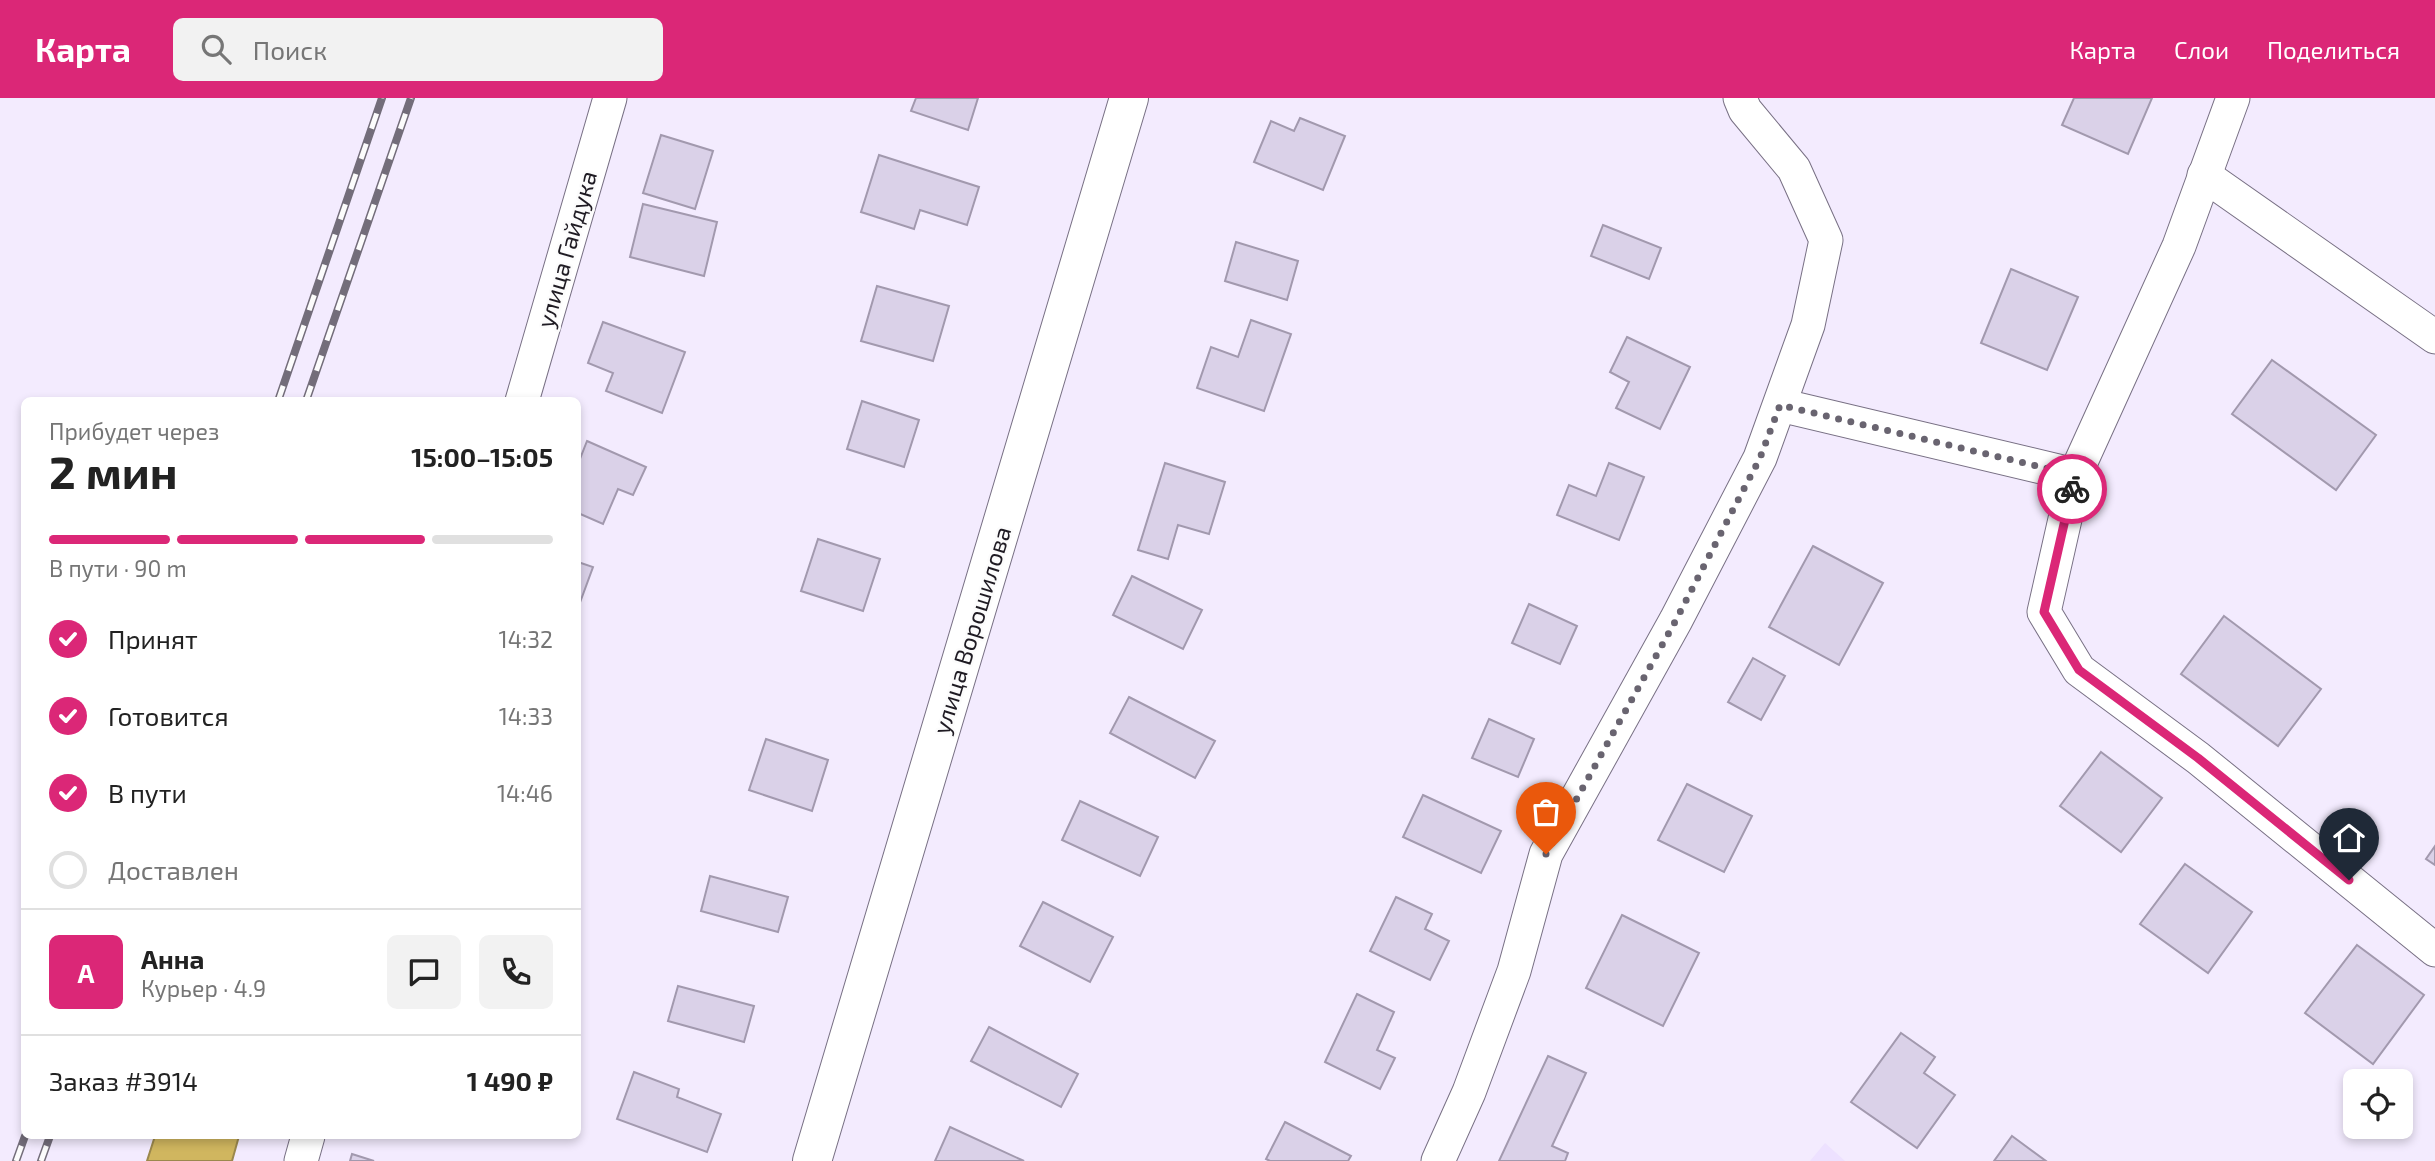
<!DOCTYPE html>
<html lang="ru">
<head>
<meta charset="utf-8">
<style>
	:root { --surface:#fff; --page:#f2f2f2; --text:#222; --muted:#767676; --line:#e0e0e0; --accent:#db2777 }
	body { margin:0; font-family:"Exo 2",sans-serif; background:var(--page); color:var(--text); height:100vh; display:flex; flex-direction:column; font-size:26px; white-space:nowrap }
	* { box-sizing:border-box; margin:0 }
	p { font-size:23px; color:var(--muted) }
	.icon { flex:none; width:38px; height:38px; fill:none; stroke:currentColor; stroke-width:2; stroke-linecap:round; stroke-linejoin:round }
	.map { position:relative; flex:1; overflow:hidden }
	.side { position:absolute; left:21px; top:299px; width:560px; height:742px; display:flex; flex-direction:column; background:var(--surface); border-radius:10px; box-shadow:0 4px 10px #0003 }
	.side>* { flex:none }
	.tools { position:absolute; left:2343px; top:971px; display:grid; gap:14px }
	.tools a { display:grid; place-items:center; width:70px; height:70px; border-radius:10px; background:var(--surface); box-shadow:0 4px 10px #0003; font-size:35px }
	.pin { position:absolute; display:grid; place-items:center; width:60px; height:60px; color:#fff; margin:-72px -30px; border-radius:50% 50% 50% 0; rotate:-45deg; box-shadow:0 0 7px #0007 }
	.pin .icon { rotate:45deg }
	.courier { position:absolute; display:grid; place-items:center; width:70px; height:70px; margin:-35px; border:5px solid #db2777; border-radius:50%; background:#fff; color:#222; box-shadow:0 2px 9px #0007 }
	.headline em { font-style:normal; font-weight:700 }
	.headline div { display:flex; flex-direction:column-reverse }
	.headline { display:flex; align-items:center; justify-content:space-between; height:119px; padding:0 28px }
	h1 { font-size:46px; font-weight:700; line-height:52px }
	.bar { display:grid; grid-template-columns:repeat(4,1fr); gap:10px 7px; align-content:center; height:84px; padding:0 28px }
	.bar i { height:9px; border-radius:5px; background:var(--line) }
	.bar .current { background:var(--accent) }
	.bar p { grid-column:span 4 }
	.line { display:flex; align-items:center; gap:18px; padding:0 28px; border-top:2px solid var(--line) }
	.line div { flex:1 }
	.round { display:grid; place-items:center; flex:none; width:74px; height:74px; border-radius:10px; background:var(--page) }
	ol { padding:0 28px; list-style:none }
	li { display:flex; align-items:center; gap:21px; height:77px }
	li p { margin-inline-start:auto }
	li .icon { padding:7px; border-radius:50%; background:var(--accent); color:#fff; stroke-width:4 }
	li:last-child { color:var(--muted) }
	li i { width:38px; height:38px; border:4px solid var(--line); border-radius:50% }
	header { display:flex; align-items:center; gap:42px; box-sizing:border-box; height:98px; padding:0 35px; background:var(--accent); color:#fff }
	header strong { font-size:33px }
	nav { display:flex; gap:38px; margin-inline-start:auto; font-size:24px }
	.search { width:490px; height:63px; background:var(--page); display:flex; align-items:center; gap:18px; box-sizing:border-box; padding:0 24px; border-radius:10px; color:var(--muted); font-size:26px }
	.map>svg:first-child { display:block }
	.built { fill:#ede1ff }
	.water { fill:#d0b65f; stroke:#9b884d; stroke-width:2 }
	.building { fill:#dad1e8; stroke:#a299ae; stroke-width:2 }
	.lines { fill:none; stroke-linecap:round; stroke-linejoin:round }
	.minor-casing { stroke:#787084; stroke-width:35 }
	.secondary-casing { stroke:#787084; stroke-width:40 }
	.minor { stroke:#fff; stroke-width:33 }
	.secondary { stroke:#fff; stroke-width:38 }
	.rail-casing { stroke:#736d7a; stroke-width:8 }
	.rail { stroke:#fcfcfc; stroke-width:5; stroke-dasharray:16; stroke-linecap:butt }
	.done { stroke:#696470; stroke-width:7; stroke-dasharray:0 12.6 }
	.route { stroke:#db2777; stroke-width:9 }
	.labels { text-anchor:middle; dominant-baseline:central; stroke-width:5; stroke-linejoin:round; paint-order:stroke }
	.street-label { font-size:24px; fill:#1f1b23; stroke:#fcfcfc }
</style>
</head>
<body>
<header>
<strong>Карта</strong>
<div class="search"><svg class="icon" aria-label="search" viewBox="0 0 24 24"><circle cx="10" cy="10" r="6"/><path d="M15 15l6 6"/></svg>Поиск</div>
<nav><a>Карта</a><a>Слои</a><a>Поделиться</a></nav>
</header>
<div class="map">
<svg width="2435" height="1063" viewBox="0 0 2435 1063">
	<rect width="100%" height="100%" fill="#f3ebfe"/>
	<!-- built -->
	<path class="built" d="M 1825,1045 L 1845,1063 L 1810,1063 Z"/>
	<!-- water -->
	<path class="water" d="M 155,1038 L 239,1038 L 232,1063 L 147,1063 Z"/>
	<!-- building -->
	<g class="building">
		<path d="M 916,0 L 978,0 L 968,32 L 911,13 Z"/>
		<path d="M 2074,0 L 2152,0 L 2128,56 L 2062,27 Z"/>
		<path d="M 1300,20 L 1345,38 L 1323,92 L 1254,64 L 1271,23 L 1294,33 Z"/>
		<path d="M 661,37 L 713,53 L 695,111 L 643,95 Z"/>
		<path d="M 879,57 L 979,89 L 967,127 L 920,112 L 914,131 L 861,114 Z"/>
		<path d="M 643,106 L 717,124 L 704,178 L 630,159 Z"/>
		<path d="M 1603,127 L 1661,150 L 1649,181 L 1591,158 Z"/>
		<path d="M 1236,144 L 1298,163 L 1287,202 L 1225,183 Z"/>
		<path d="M 2011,171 L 2078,199 L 2047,272 L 1981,245 Z"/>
		<path d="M 877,188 L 949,208 L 933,263 L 861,243 Z"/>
		<path d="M 1251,222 L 1291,236 L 1264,313 L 1197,290 L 1211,249 L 1238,259 Z"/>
		<path d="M 603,224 L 685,254 L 662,315 L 606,293 L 613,275 L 588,265 Z"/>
		<path d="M 1627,239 L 1690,269 L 1660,331 L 1616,310 L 1629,284 L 1610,274 Z"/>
		<path d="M 2272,262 L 2376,337 L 2336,392 L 2232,316 Z"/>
		<path d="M 862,303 L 919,322 L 904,369 L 847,351 Z"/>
		<path d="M 587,343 L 646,369 L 633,397 L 618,391 L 603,426 L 578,415 L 578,366 Z"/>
		<path d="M 1165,365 L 1225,384 L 1209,436 L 1178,427 L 1168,461 L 1138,452 Z"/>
		<path d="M 1609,365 L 1644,379 L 1619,442 L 1557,417 L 1569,387 L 1596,398 Z"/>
		<path d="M 818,441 L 880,461 L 863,513 L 801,493 Z"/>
		<path d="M 1813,448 L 1883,485 L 1839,567 L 1769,529 Z"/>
		<path d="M 578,464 L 593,469 L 578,510 Z"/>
		<path d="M 1132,478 L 1202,512 L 1183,551 L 1113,517 Z"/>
		<path d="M 1529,506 L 1577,528 L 1560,566 L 1512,545 Z"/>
		<path d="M 2224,518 L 2321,591 L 2278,648 L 2181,576 Z"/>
		<path d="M 1753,560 L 1785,578 L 1761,622 L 1728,604 Z"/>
		<path d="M 1129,599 L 1215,643 L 1195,680 L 1110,635 Z"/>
		<path d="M 1489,621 L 1534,641 L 1518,679 L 1472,660 Z"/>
		<path d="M 766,641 L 828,662 L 812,713 L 749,692 Z"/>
		<path d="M 2101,654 L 2162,700 L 2121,754 L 2060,708 Z"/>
		<path d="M 1687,686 L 1752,718 L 1724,774 L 1658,742 Z"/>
		<path d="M 1423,697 L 1501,733 L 1481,775 L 1403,739 Z"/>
		<path d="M 1080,703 L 1158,739 L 1140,778 L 1062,742 Z"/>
		<path d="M 2435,748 L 2435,767 L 2426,761 Z"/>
		<path d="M 2185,766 L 2252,814 L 2208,875 L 2140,826 Z"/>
		<path d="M 710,778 L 788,799 L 778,834 L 701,813 Z"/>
		<path d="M 1396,799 L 1432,816 L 1425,831 L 1449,843 L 1430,882 L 1370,853 Z"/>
		<path d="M 1043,804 L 1113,839 L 1090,884 L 1020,848 Z"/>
		<path d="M 1622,817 L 1699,855 L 1663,928 L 1586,890 Z"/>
		<path d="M 2357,847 L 2424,897 L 2373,966 L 2305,915 Z"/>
		<path d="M 678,888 L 754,908 L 744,944 L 668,923 Z"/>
		<path d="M 1357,896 L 1394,914 L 1377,952 L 1395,960 L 1380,991 L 1325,964 Z"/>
		<path d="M 989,929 L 1078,976 L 1061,1009 L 971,963 Z"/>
		<path d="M 1901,935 L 1935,959 L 1924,975 L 1955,997 L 1917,1050 L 1851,1004 Z"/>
		<path d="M 1548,958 L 1586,975 L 1552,1048 L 1568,1055 L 1565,1063 L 1499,1063 Z"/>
		<path d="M 634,974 L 679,991 L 677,999 L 721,1016 L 707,1054 L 617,1021 Z"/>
		<path d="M 1285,1024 L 1351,1058 L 1348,1063 L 1270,1063 L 1266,1061 Z"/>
		<path d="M 950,1029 L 1024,1063 L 935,1063 Z"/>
		<path d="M 2012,1038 L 2046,1063 L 1994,1063 Z"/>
		<path d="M 352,1056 L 374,1063 L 350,1063 Z"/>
	</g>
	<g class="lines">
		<!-- minor casing -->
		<g class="minor-casing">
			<g id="minor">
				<path d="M 2233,0 L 2179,148 L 2075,377 L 2044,514 L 2079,572 L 2198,660 L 2435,852"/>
				<path d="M 2204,77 L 2435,239"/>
				<path d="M 522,303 L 610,0"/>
				<path d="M 1780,307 L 2075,377"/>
				<path d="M 301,1063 L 308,1038"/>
				<path d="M 1438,1063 L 1469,994 L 1514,873 L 1546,756 L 1676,522 L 1760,360 L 1808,227 L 1826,142 L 1794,71 L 1745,12 L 1740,0"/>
			</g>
		</g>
		<!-- secondary casing -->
		<g class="secondary-casing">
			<path id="secondary" d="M 812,1063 L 1129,0"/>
		</g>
		<!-- minor -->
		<use href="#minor" class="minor"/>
		<!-- secondary -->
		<use href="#secondary" class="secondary"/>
		<!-- rail casing -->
		<g class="rail-casing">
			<g id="rail">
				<path d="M 278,303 L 382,0"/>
				<path d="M 306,303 L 411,0"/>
				<path d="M 16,1063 L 25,1038"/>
				<path d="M 41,1063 L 50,1038"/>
			</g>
		</g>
		<!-- rail -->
		<use href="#rail" class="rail"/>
	</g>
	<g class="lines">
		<!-- done -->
		<path class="done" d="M 1546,756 L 1676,522 L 1736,406 L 1760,360 L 1780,307 L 2075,377 L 2072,391"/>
		<!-- route -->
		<path class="route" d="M 2072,391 L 2044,514 L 2079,572 L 2198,660 L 2349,782"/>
	</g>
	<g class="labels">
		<!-- street labels -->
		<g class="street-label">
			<text transform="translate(566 151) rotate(-74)">улица Гайдука</text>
			<text transform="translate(971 532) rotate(-73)">улица Ворошилова</text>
		</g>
	</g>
</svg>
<div class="tools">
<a><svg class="icon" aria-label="locate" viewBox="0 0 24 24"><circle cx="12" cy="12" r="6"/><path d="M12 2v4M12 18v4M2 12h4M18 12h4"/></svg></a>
</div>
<div class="pin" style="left:1546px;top:756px;background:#ea580c"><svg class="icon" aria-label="bag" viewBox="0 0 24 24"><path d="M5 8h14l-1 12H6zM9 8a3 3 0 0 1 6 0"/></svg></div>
<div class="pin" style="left:2349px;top:782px;background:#1f2937"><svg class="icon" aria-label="home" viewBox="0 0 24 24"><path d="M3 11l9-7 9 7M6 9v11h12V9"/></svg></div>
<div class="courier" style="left:2072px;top:391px"><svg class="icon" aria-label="bike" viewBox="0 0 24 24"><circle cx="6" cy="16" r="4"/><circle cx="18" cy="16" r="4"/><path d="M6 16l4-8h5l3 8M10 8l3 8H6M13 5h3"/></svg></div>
<section class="side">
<div class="headline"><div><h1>2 мин</h1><p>Прибудет через</p></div><em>15:00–15:05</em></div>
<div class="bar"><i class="current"></i><i class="current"></i><i class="current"></i><i></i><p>В пути · 90 m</p></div>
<ol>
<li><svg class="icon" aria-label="check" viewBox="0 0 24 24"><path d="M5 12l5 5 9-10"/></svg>Принят<p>14:32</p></li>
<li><svg class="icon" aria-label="check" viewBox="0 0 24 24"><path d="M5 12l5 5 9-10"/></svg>Готовится<p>14:33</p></li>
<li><svg class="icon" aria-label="check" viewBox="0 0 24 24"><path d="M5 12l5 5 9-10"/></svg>В пути<p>14:46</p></li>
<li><i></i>Доставлен</li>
</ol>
<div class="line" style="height:126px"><b class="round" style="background:var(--accent);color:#fff">А</b><div><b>Анна</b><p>Курьер · 4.9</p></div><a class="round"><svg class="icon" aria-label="chat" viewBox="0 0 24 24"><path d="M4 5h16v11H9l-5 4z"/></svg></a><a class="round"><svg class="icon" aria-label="phone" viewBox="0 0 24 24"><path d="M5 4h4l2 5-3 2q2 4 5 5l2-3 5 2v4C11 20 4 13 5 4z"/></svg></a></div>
<div class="line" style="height:91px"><div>Заказ #3914</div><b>1 490 ₽</b></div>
</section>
</div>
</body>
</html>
